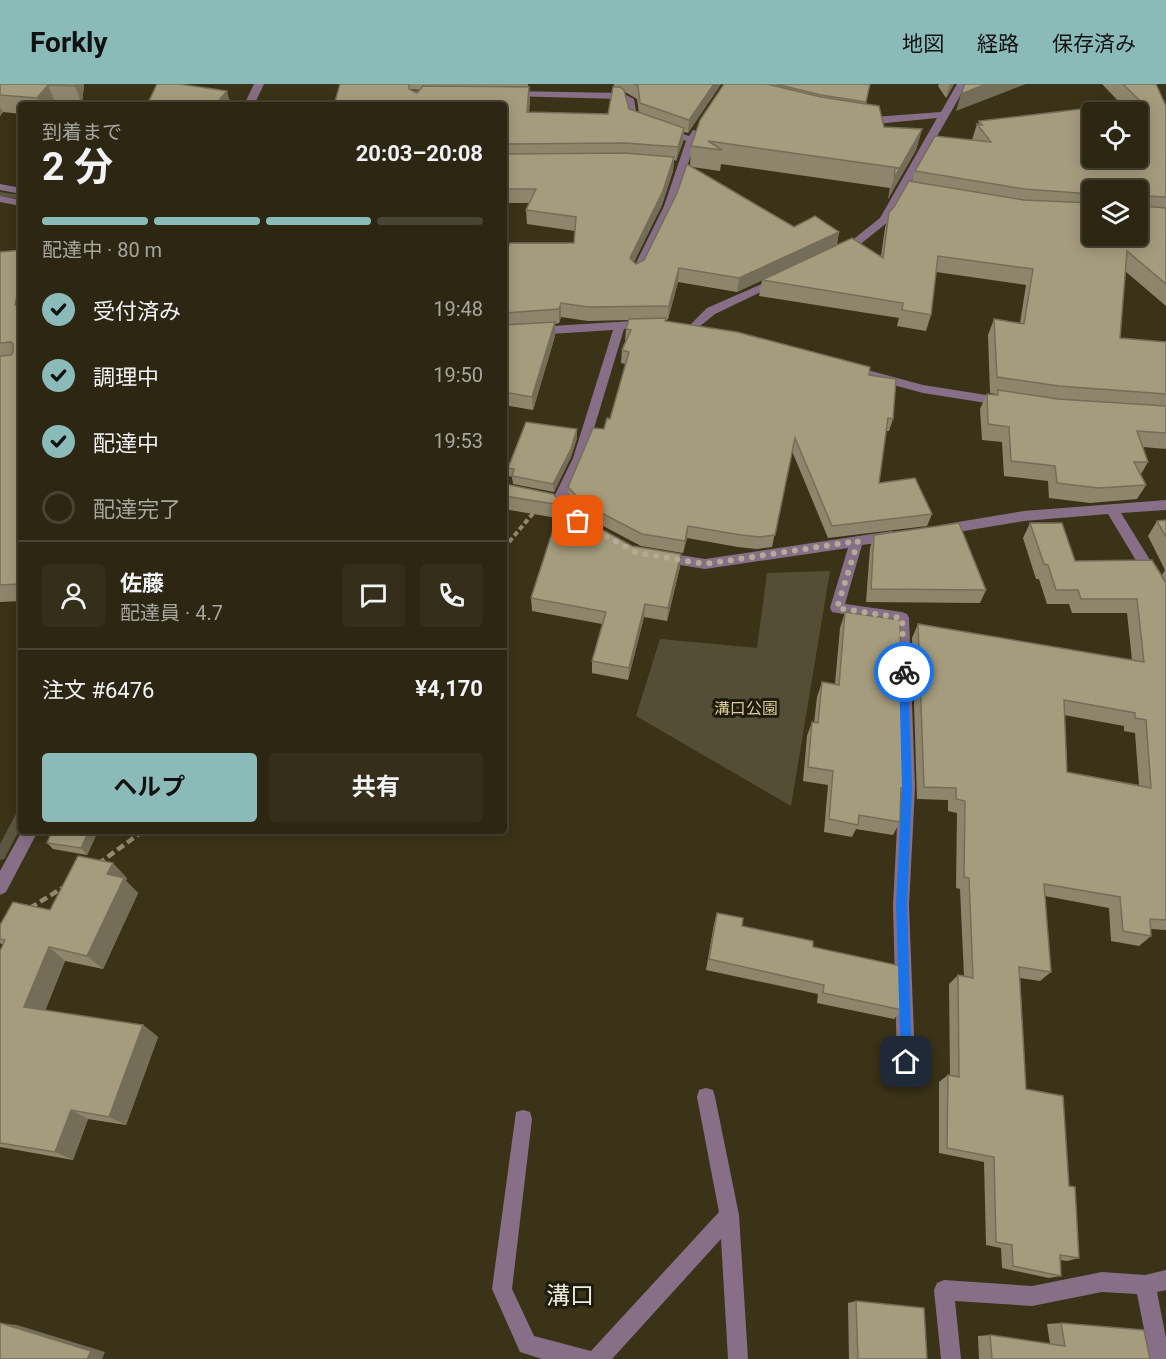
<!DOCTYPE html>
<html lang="ja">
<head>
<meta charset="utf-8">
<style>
	:root { --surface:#2c2612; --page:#342e1b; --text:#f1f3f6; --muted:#a6a59f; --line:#484332; --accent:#8bbbb9 }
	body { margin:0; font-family:Roboto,"Noto Sans JP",sans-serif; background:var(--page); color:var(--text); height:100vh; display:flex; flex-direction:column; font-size:22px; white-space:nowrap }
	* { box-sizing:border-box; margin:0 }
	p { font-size:20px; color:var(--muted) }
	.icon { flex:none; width:33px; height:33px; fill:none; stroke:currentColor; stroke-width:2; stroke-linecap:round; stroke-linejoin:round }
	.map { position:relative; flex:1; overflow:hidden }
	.side { position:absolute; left:18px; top:18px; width:489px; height:732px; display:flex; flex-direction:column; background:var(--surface); border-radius:6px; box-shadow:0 3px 15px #0003,0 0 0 2px var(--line) }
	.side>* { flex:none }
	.tools { position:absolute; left:1082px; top:18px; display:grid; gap:12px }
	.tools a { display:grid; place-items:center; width:66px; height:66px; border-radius:6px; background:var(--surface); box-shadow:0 3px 15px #0003,0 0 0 2px var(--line); font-size:30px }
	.pin { position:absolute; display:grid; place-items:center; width:51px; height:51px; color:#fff; margin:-26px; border-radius:12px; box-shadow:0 3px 9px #0006 }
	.courier { position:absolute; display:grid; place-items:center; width:60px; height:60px; margin:-30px; border:4px solid #1a73e8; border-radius:50%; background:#fff; color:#222; box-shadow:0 2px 8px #0007 }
	.summary em { font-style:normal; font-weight:700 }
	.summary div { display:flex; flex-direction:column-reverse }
	.summary { display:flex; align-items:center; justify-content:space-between; height:102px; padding:0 24px }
	h1 { font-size:39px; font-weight:700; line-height:45px }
	.bar { display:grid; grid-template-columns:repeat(4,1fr); gap:9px 6px; align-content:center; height:72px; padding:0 24px }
	.bar i { height:8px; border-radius:4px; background:var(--line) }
	.bar .on { background:var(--accent) }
	.bar p { grid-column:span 4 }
	.line { display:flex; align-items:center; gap:15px; padding:0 24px; border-top:2px solid var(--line) }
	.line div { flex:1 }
	.round { display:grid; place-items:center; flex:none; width:63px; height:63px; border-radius:6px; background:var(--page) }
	ol { padding:0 24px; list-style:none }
	li { display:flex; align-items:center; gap:18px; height:66px }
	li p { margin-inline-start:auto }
	li .icon { padding:6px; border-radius:50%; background:var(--accent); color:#111; stroke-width:4 }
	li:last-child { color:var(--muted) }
	li i { width:33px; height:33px; border:3px solid var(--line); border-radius:50% }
	.primary-button { display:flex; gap:12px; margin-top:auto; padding:12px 24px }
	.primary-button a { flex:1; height:69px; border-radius:6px; background:var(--accent); color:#111; font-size:24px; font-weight:700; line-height:69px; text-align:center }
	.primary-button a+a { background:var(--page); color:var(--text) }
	header { display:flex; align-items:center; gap:36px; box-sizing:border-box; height:84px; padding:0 30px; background:var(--accent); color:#111 }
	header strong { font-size:28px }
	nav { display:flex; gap:33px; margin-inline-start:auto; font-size:21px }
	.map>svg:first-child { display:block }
	.green { fill:#554e36 }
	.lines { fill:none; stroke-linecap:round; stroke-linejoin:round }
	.stream { fill:#5d5742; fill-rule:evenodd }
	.path-far1 { stroke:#908a75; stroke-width:4; stroke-dasharray:5 3; stroke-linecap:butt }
	.path { stroke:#908a75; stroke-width:4.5; stroke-dasharray:8 4; stroke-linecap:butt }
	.minor { fill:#876f87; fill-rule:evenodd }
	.wall { fill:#8e866c; fill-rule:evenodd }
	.shaded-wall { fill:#746d58 }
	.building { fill:#a59c7d; stroke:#746d58; stroke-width:1.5; fill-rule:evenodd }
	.route { fill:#1a73e8 }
	.done { stroke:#b1ab97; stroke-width:6; stroke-dasharray:0 10.8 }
	.labels { text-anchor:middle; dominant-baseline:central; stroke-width:6; stroke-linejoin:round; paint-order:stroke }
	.park-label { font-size:16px; fill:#dac992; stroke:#1e1b0f }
	.near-quarter-label { font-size:24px; fill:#f0ecdc; stroke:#1e1b0f }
</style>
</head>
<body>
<header>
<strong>Forkly</strong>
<nav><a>地図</a><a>経路</a><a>保存済み</a></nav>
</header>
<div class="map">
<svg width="1166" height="1275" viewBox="0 0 1166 1275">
	<rect width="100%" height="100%" fill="#3b3318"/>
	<!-- green -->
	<path class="green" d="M 830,487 L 791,722 L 636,632 L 660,555 L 757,564 L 767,489 Z"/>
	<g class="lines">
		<!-- stream -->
		<g class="stream">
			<path d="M 0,108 L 21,111 L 21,115 L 0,112 Z"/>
			<path d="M 21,727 L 21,743 L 4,775 L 0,776 L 0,760 L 17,728 Z"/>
		</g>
		<!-- path-far1 -->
		<path class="path-far1" d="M 504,464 L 535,427"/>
		<!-- path -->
		<g class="path">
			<path d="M 98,780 L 143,747"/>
			<path d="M 30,824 L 64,803"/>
		</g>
		<!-- minor -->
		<g class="minor">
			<path d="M 254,0 L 264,0 L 254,21 L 244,21 Z"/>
			<path d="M 362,0 L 372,0 L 370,5 L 422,7 L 422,21 L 412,21 L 414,12 L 362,10 Z"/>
			<path d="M 957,0 L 967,0 L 888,138 L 858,162 L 845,169 L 837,169 L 837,165 L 850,158 L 880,134 L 937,34 L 876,40 L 860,38 L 860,34 L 941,28 Z"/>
			<path d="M 509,7 L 622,9 L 634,15 L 637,33 L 648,39 L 643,42 L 629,37 L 626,18 L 620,15 L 506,12 L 506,8 Z"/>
			<path d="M 665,44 L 689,52 L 693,46 L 701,48 L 696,56 L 674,122 L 641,189 L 636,192 L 631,189 L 664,122 L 686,57 L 662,49 L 662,45 Z"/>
			<path d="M 0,100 L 21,104 L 21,110 L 0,106 Z"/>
			<path d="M 0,112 L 21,116 L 21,122 L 0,118 Z"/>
			<path d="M 778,193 L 782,194 L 782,198 L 715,230 L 694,247 L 688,243 L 707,224 Z"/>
			<path d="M 648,236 L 654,240 L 652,243 L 624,245 L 585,374 L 564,420 L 554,420 L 552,417 L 573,374 L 613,246 L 504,253 L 504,245 Z"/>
			<path d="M 849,281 L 923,301 L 1005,314 L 1011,318 L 1005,322 L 923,309 L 845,288 L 845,282 Z"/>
			<path d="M 1166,416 L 1166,426 L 1121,429 L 1166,502 L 1166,519 L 1161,518 L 1108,430 L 1024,437 L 940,451 L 933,446 L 940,441 L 1024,427 Z"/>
			<path d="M 892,447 L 899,452 L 897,456 L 862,461 L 845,520 L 902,528 L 907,530 L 909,534 L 915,704 L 909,821 L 915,978 L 912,984 L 906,987 L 900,984 L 897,978 L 893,821 L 899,704 L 895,539 L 832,528 L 830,524 L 848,464 L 705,485 L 661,478 L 654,473 L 661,468 L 705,475 Z"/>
			<path d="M 22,747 L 38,747 L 6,808 L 0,811 L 0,787 Z"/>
			<path d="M 706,1004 L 713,1006 L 715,1013 L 739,1131 L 748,1275 L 728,1275 L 721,1155 L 612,1275 L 542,1275 L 520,1268 L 492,1205 L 516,1028 L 523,1026 L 530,1028 L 532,1035 L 512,1205 L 534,1252 L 591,1267 L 719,1128 L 697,1013 L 699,1006 Z"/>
			<path d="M 1166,1186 L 1166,1206 L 1157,1208 L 1166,1254 L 1166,1275 L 1150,1275 L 1137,1210 L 1102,1208 L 1032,1222 L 955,1217 L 961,1275 L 941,1275 L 934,1206 L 937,1199 L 944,1196 L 1032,1202 L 1102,1188 L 1145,1191 Z"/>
		</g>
	</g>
	<!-- wall -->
	<g class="wall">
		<path d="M 0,0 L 84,0 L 82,20 L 55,18 L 53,21 L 21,21 L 21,30 L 3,28 L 0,32 Z"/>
		<path d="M 340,0 L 528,0 L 530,17 L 529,28 L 608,30 L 614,0 L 721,0 L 688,49 L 684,48 L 683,58 L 676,77 L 674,76 L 673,87 L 662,121 L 634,178 L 636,180 L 644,176 L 677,109 L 690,82 L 691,62 L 724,0 L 870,0 L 866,20 L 884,43 L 922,45 L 916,66 L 888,115 L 890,104 L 721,80 L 720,87 L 692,83 L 794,143 L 839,148 L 837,161 L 881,172 L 885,144 L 889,128 L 894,123 L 912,97 L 915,87 L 972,56 L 977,40 L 978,41 L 979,37 L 1121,20 L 1102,0 L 1156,0 L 1166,22 L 1166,222 L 1125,187 L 1120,254 L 1166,258 L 1166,365 L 1143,363 L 1148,378 L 1141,390 L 1146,401 L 1137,415 L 1090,419 L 1049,414 L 1048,397 L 1004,392 L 1002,358 L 982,356 L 980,325 L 987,310 L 995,311 L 996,310 L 990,309 L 988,251 L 994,235 L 1020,239 L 1026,201 L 936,188 L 931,231 L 926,247 L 897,242 L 899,234 L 759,212 L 762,196 L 737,208 L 678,198 L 668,235 L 666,236 L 666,237 L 869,291 L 893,335 L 889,347 L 886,347 L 879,399 L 932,430 L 927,442 L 828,454 L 792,367 L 772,463 L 757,465 L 738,463 L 687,454 L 683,469 L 641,462 L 584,432 L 569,416 L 568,403 L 610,335 L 626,280 L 621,279 L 622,266 L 625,258 L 626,245 L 629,236 L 588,237 L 561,233 L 559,239 L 555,240 L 555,252 L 533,326 L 504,321 L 504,170 L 574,159 L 575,147 L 527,140 L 526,126 L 529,119 L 504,119 L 504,21 ZM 410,5 L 420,6 L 417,9 ZM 625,8 L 637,15 L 639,29 L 629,25 ZM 1092,106 L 1137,106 L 1092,152 Z"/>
		<path d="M 939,0 L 954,0 L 946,14 L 938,2 Z"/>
		<path d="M 21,166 L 21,517 L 0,518 L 0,168 Z"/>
		<path d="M 577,345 L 577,354 L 571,373 L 554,408 L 513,400 L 512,393 L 509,392 L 508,384 Z"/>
		<path d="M 504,407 L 553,410 L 572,429 L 632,462 L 681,470 L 680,483 L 667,537 L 644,533 L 628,596 L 592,589 L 592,577 L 602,540 L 532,527 L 531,514 L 557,434 L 504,425 Z"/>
		<path d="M 1166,436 L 1166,498 L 1162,491 L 1165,486 L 1148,452 L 1157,437 Z"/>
		<path d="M 1030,439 L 1075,477 L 1166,499 L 1166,846 L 1151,845 L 1151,852 L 1139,862 L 1111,857 L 1109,824 L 1045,812 L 1051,888 L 1040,897 L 1020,894 L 1026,1005 L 1069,1102 L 1079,1174 L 1067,1177 L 1061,1176 L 1061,1192 L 1049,1194 L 1002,1184 L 1001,1164 L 986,1161 L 984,1078 L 939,1069 L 939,998 L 948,991 L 950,991 L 949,900 L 958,891 L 964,892 L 960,805 L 956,804 L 957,729 L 948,727 L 948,716 L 917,715 L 912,554 L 918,540 L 1132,576 L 1127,529 L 1072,529 L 1069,520 L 1047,520 L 1039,495 L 1036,495 L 1023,454 ZM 1064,631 L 1124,642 L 1124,647 L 1135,649 L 1139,701 L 1067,688 Z"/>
		<path d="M 874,451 L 986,506 L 980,519 L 866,518 L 870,464 Z"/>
		<path d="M 845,528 L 903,704 L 901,709 L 900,738 L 893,751 L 856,745 L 852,753 L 824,748 L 828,701 L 803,697 L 807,652 L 812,638 L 814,639 L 817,613 L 822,598 L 835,600 L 840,544 Z"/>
		<path d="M 52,747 L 98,747 L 87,771 L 53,765 L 47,759 Z"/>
		<path d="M 127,794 L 126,797 L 138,809 L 103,885 L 65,877 L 45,926 L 143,941 L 158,953 L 126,1041 L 88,1035 L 73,1076 L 0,1063 L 0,867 L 3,861 L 0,859 L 0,841 L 50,826 Z"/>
		<path d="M 717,829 L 742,842 L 813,863 L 902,926 L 894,935 L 817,919 L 818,910 L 706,886 L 714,840 Z"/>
		<path d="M 856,1217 L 927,1275 L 849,1275 L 848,1219 Z"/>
		<path d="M 1061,1239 L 1150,1275 L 979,1275 L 978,1252 L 990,1251 L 1050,1260 L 1047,1240 Z"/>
	</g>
	<!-- shaded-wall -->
	<g class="shaded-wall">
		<path d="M 76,0 L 84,0 L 82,20 L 75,2 Z"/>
		<path d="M 714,0 L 721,0 L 688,49 L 689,36 Z"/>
		<path d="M 950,0 L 954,0 L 946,14 Z"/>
		<path d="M 986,0 L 1026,0 L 956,27 L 961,10 Z"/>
		<path d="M 48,1 L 55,18 L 53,21 L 40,21 L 37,14 Z"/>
		<path d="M 529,3 L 530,17 L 528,42 L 527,28 Z"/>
		<path d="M 227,7 L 231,21 L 215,21 Z"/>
		<path d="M 0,23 L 3,28 L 0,32 Z"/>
		<path d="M 684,44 L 683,58 L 676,77 L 678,63 Z"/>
		<path d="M 922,45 L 916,66 L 888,115 L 894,94 Z"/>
		<path d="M 674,73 L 673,87 L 662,121 L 629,188 L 630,174 Z"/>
		<path d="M 839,148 L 836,162 L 737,208 L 739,194 Z"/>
		<path d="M 679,184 L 678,198 L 668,235 L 669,222 Z"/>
		<path d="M 21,194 L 21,232 L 15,221 Z"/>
		<path d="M 561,219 L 561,233 L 559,239 L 559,225 Z"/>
		<path d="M 555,238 L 555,252 L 533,326 L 532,313 Z"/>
		<path d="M 577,345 L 577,354 L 571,373 L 554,408 L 553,400 Z"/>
		<path d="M 688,442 L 687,454 L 683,469 L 685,457 Z"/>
		<path d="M 681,470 L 680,483 L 667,537 L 668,524 Z"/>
		<path d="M 645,520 L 644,533 L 628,596 L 629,584 Z"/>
		<path d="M 89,747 L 98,747 L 87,771 L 81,764 Z"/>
		<path d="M 113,779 L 127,794 L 126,797 L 138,809 L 103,885 L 87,872 L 107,790 Z"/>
		<path d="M 49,863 L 65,877 L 42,935 L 24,923 Z"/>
		<path d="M 143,941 L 158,953 L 126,1041 L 109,1033 Z"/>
		<path d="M 71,1026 L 88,1035 L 73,1076 L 55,1068 Z"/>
		<path d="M 0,1239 L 17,1241 L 105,1268 L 102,1275 L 87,1275 Z"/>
	</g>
	<!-- building -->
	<g class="building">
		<path d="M 0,0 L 76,0 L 75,2 L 48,1 L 37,14 L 0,11 Z"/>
		<path d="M 157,0 L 179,0 L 227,7 L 215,21 L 147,21 Z"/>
		<path d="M 340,0 L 409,0 L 409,5 L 417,9 L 423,2 L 529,3 L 527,28 L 608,30 L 613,3 L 620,3 L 624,6 L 629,25 L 684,44 L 678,63 L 625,59 L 504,60 L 504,21 L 334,21 Z"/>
		<path d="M 634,0 L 714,0 L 689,36 L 640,19 L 638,2 Z"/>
		<path d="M 724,0 L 767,0 L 821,13 L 879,22 L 884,43 L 922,45 L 894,94 L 895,85 L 899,84 L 708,57 L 722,66 L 691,62 L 700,36 Z"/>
		<path d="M 776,0 L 870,0 L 866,18 L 821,11 Z"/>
		<path d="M 965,0 L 986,0 L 961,10 Z"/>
		<path d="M 1123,0 L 1156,0 L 1166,22 L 1166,113 L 1145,112 L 1142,114 L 1143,122 L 1166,124 L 1166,200 L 1127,167 L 1120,254 L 1166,258 L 1166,310 L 1059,302 L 997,293 L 994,235 L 1024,240 L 1033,185 L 938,172 L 931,231 L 902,226 L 903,219 L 762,196 L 852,154 L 883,174 L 889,128 L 894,123 L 909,97 L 1024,116 L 1092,119 L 1092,152 L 1137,152 L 1137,106 L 1092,106 L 1092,110 L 1024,105 L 915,87 L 935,52 L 991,58 L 977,40 L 982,41 L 979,37 L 1141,18 ZM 1092,28 L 1137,28 L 1137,74 L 1092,74 Z"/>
		<path d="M 624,69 L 674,73 L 663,107 L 630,174 L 636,180 L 644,176 L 677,109 L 687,80 L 794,143 L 815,132 L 839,148 L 739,194 L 679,184 L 669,222 L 588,223 L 561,219 L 559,225 L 504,229 L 504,170 L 510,159 L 574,159 L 576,133 L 526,126 L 536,105 L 504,105 L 504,70 Z"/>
		<path d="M 21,166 L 21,194 L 15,221 L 21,221 L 21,500 L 0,501 L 0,272 L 11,271 L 13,268 L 13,260 L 11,258 L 0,259 L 0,168 Z"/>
		<path d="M 666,234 L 665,237 L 737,248 L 870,283 L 869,291 L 896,295 L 893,335 L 888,334 L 879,399 L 915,394 L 932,430 L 832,442 L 795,354 L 775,451 L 760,453 L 741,451 L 688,442 L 685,457 L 642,450 L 584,420 L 568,403 L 593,344 L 604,345 L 607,334 L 610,335 L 629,268 L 622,266 L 631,246 L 626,245 L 629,235 Z"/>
		<path d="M 555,238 L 532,313 L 504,308 L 504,241 Z"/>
		<path d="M 998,306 L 1058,315 L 1166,322 L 1166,349 L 1137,347 L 1148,378 L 1134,378 L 1146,401 L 1098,404 L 1057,399 L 1055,382 L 1011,377 L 1009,343 L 988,340 L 987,310 L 998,311 Z"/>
		<path d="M 526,338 L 577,345 L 571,365 L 553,400 L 512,392 L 514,385 L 508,384 Z"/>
		<path d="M 506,400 L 553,410 L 572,429 L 632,462 L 681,470 L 668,524 L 645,520 L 629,584 L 592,577 L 606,528 L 531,514 L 561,421 L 504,412 L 504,407 Z"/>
		<path d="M 1166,436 L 1166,453 L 1157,437 Z"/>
		<path d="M 959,439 L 986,506 L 871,505 L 874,451 Z"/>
		<path d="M 1030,439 L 1062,439 L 1075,477 L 1152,476 L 1166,499 L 1166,836 L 1150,835 L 1151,852 L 1123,847 L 1120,813 L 1044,800 L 1051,888 L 1019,883 L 1026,1005 L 1063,1012 L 1069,1102 L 1075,1103 L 1079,1174 L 1060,1171 L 1061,1192 L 1013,1182 L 1012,1161 L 996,1158 L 994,1073 L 947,1064 L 948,991 L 959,993 L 958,891 L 973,894 L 969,794 L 964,793 L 965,717 L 956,715 L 956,704 L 924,703 L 918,540 L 1144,578 L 1137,515 L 1081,515 L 1078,506 L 1056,506 L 1048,481 L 1044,480 ZM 1064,616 L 1135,629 L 1135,634 L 1146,636 L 1151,704 L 1067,688 Z"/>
		<path d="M 845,528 L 900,536 L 903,704 L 901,704 L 900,738 L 859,731 L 858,741 L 829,735 L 833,687 L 808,683 L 812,638 L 818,639 L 822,598 L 839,601 Z"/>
		<path d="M 52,747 L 89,747 L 81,764 L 47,759 Z"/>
		<path d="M 78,772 L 113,779 L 107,790 L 124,794 L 87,872 L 49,863 L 24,923 L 143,941 L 109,1033 L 71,1026 L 55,1068 L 0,1059 L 0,867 L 5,856 L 0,855 L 0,841 L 13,818 L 50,826 Z"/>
		<path d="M 717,829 L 743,834 L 742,842 L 813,857 L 813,863 L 901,882 L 902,926 L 823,909 L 824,901 L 709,875 Z"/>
		<path d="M 856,1217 L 924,1224 L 927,1275 L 858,1275 Z"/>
		<path d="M 0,1239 L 91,1267 L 87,1275 L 0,1275 Z"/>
		<path d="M 1061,1239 L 1144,1246 L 1150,1275 L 992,1275 L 990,1251 L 1065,1262 Z"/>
	</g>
	<!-- route -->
	<path class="route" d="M 904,585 L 908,588 L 912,704 L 907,821 L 912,978 L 906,984 L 901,978 L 896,821 L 902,704 L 899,588 Z"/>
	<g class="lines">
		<!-- done -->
		<path class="done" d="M 578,437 L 637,469 L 705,480 L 858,457 L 837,524 L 902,534 L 904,588"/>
	</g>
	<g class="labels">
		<!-- park labels -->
		<g class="park-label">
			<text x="746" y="624">溝口公園</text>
		</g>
		<!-- near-quarter labels -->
		<g class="near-quarter-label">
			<text x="570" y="1212">溝口</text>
		</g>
	</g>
</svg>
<div class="tools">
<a><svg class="icon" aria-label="locate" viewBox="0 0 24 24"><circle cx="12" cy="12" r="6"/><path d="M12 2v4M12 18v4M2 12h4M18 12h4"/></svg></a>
<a><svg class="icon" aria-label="layers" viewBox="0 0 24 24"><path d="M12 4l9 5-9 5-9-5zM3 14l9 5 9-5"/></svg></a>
</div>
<div class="pin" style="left:578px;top:437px;background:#ea580c"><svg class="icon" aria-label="bag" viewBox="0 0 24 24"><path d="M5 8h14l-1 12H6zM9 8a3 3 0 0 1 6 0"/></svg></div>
<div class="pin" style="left:906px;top:978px;background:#1f2937"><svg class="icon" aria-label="home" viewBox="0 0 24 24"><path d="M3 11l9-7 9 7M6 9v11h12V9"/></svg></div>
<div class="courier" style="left:904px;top:588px"><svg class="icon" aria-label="bike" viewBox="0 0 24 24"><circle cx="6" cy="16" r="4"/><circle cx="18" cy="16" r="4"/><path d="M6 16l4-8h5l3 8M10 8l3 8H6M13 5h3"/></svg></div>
<section class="side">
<div class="summary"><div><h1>2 分</h1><p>到着まで</p></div><em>20:03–20:08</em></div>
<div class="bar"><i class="on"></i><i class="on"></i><i class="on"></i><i></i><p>配達中 · 80 m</p></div>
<ol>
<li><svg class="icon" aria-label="check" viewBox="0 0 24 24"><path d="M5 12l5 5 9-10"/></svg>受付済み<p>19:48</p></li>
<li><svg class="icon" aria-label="check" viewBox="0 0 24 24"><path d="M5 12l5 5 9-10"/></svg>調理中<p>19:50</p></li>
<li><svg class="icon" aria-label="check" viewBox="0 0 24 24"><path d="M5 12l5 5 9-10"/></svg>配達中<p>19:53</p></li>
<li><i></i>配達完了</li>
</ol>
<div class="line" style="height:108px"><a class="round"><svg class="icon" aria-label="person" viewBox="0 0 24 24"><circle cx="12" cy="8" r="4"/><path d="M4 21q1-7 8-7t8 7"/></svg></a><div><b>佐藤</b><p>配達員 · 4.7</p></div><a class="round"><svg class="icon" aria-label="chat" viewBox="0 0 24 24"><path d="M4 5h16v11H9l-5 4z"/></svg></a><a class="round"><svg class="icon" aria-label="phone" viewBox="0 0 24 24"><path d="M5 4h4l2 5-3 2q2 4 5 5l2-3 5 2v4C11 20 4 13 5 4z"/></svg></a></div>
<div class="line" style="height:78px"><div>注文 #6476</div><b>¥4,170</b></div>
<div class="primary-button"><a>ヘルプ</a><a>共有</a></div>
</section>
</div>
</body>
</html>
